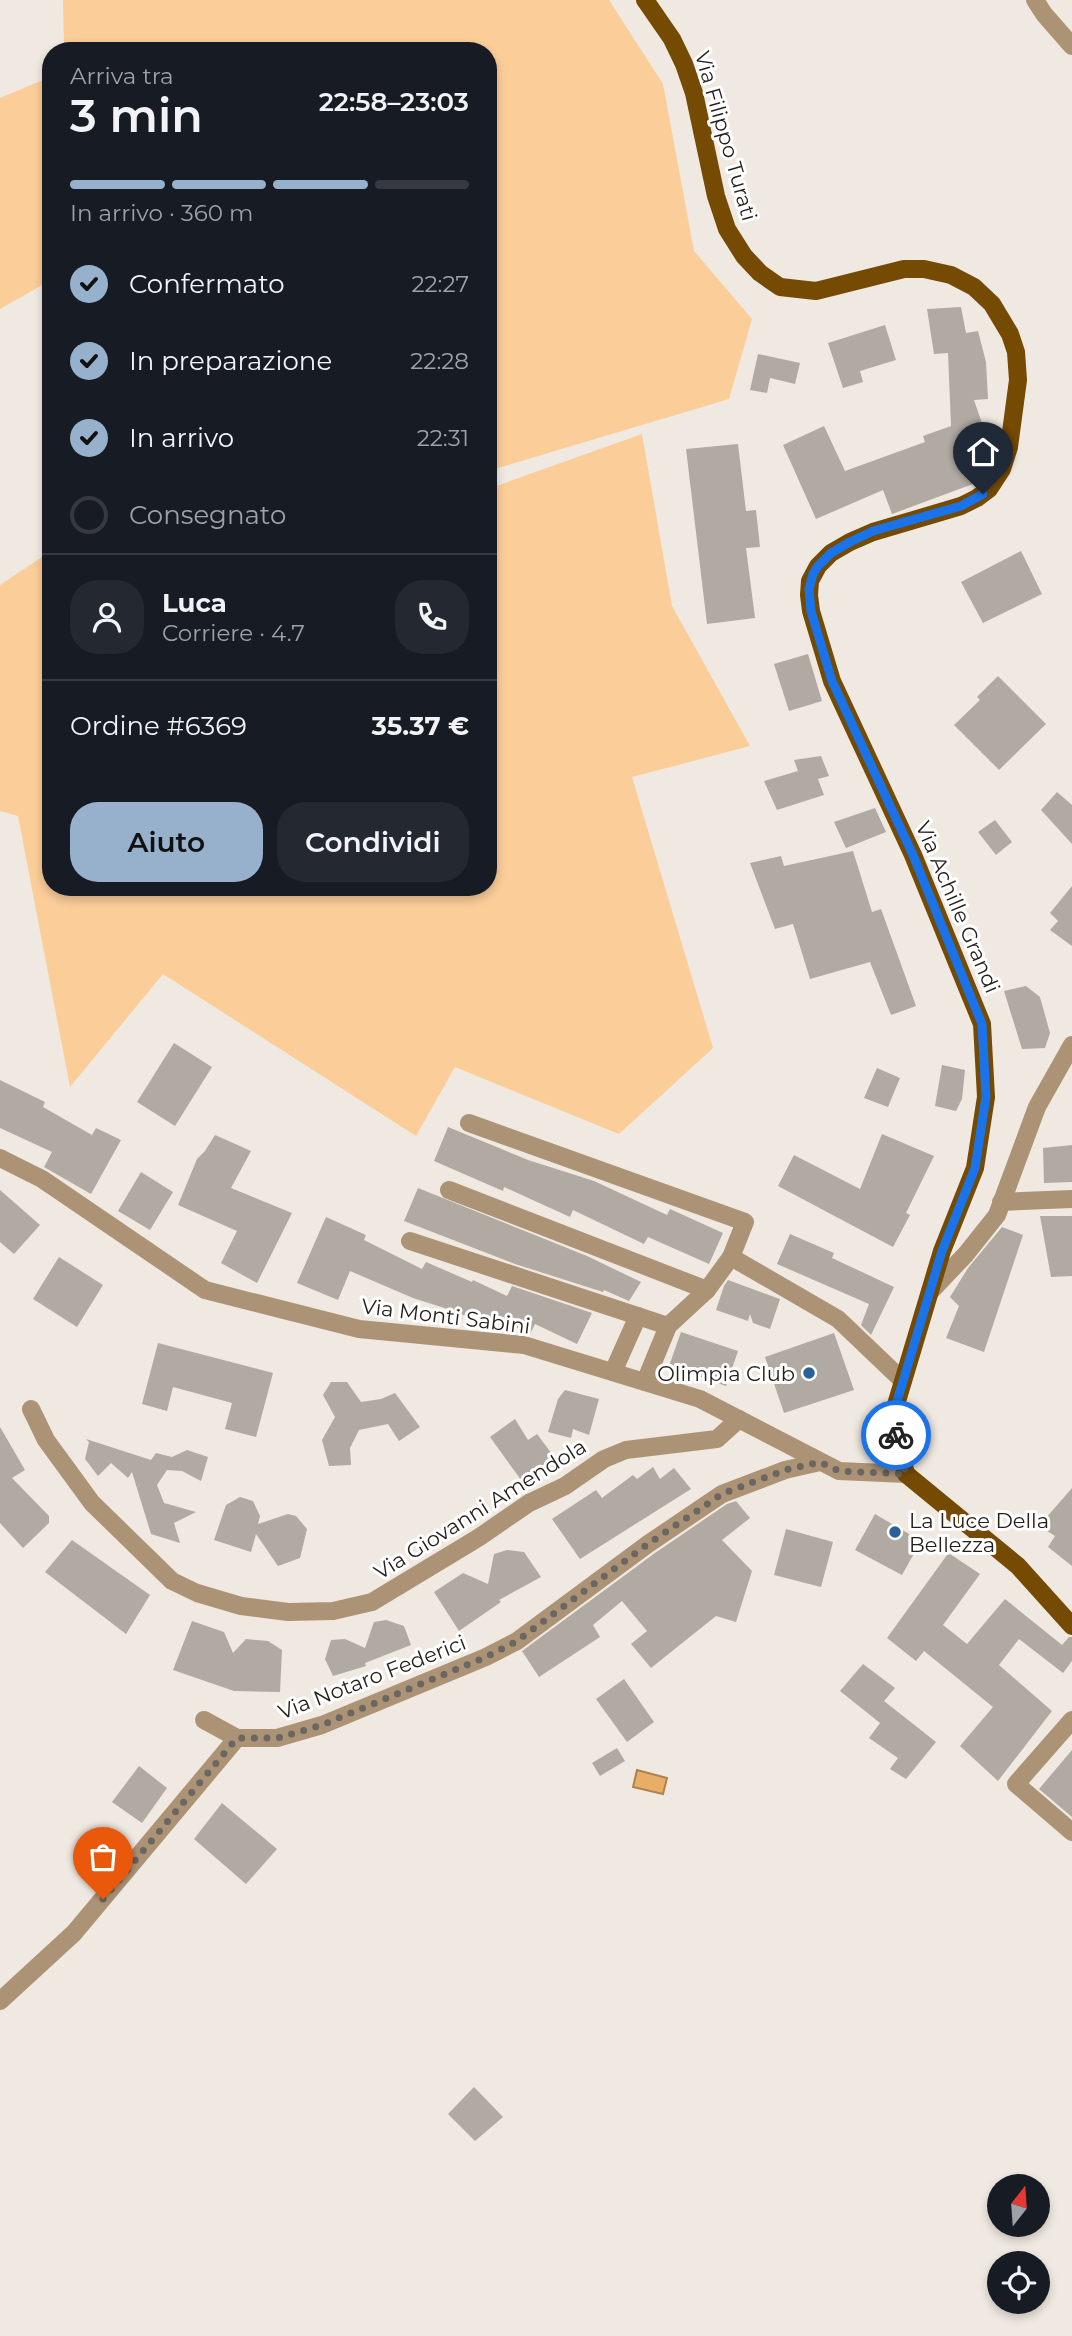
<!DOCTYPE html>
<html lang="it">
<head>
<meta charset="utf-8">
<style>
	:root { --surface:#171b24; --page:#242831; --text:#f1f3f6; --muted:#9ea1a6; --line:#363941; --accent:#97b1cc }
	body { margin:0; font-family:Montserrat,sans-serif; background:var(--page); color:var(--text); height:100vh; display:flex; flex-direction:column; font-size:26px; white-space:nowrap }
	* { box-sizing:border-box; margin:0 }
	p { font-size:23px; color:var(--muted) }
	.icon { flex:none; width:38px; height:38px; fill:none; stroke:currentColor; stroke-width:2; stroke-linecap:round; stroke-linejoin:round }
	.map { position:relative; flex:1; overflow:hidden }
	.sheet { position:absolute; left:42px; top:42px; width:455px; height:854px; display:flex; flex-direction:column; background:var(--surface); border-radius:28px; box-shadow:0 4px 10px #0003 }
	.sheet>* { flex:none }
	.needle { width:46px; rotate:17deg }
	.controls { position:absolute; left:987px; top:2174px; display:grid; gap:14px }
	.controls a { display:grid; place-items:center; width:63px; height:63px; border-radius:50%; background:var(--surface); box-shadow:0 4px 10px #0003; font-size:35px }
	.pin { position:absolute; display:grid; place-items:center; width:60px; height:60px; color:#fff; margin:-72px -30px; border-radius:50% 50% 50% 0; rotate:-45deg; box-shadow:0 0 7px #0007 }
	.pin .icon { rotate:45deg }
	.courier { position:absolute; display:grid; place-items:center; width:70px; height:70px; margin:-35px; border:5px solid #1a73e8; border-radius:50%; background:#fff; color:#222; box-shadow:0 2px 9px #0007 }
	.overview em { font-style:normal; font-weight:600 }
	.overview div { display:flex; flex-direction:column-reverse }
	.overview { display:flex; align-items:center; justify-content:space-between; height:119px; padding:0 28px }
	h1 { font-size:46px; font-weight:600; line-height:52px }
	.bar { display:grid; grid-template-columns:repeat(4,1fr); gap:10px 7px; align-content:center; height:84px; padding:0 28px }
	.bar i { height:9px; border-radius:5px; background:var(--line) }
	.bar .on { background:var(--accent) }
	.bar p { grid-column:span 4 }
	.line { display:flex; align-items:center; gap:18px; padding:0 28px; border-top:2px solid var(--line) }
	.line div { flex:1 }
	.round { display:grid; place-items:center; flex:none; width:74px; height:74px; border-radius:28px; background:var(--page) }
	ol { padding:0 28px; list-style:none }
	li { display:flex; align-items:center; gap:21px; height:77px }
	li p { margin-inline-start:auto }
	li .icon { padding:7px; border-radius:50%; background:var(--accent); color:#111; stroke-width:4 }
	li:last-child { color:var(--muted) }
	li i { width:38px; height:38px; border:4px solid var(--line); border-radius:50% }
	.primary-button { display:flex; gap:14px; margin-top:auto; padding:14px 28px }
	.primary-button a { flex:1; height:80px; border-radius:28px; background:var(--accent); color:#111; font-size:28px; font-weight:600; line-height:80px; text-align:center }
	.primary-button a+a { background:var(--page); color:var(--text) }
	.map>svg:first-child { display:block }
	.green { fill:#facd99 }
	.water { fill:#e8ae67; stroke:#ad8350; stroke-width:2 }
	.building { fill:#b0aaa2 }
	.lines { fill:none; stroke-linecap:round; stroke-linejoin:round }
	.minor { stroke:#ac9376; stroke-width:18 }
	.major { stroke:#754a03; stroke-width:18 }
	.done { stroke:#6a6661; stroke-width:7; stroke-dasharray:0 12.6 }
	.route { stroke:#1a73e8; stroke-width:9 }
	.poi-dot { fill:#296199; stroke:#fff; stroke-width:2.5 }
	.labels { text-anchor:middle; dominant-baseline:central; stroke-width:6; stroke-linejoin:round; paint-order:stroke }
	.street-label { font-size:21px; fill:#221f1c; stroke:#fff }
	.poi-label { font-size:21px; fill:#221f1c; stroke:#fff; text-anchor:end }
</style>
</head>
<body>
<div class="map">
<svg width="1072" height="2336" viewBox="0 0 1072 2336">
	<rect width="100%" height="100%" fill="#f0e9e1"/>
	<!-- green -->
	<g class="green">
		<path d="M 63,0 L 609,0 L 663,84 L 694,251 L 752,319 L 729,399 L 488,471 L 488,51 L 67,51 L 64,45 Z"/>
		<path d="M 50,77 L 51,280 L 0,309 L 0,98 Z"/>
		<path d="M 642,434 L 672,606 L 750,746 L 632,777 L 713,1048 L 619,1134 L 455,1067 L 416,1136 L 163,974 L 70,1087 L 18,816 L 0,811 L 0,585 L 51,551 L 51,887 L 488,887 L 488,489 Z"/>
	</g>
	<!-- water -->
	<path class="water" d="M 637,1770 L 667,1778 L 663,1794 L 633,1787 Z"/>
	<!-- building -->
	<g class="building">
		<path d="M 961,307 L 966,333 L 978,331 L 986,362 L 988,399 L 974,400 L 993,455 L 976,461 L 982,478 L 981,481 L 892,514 L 883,490 L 816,519 L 783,445 L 824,426 L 845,471 L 925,442 L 923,436 L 951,426 L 948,353 L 934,354 L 927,309 Z"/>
		<path d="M 885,325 L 896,360 L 860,371 L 863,382 L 843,388 L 828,343 Z"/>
		<path d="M 758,354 L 800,363 L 795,384 L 770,378 L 767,393 L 750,390 Z"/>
		<path d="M 738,444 L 746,511 L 756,510 L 760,547 L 746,548 L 755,618 L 707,624 L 686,449 Z"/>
		<path d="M 1021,551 L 1042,594 L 983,623 L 961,582 Z"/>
		<path d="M 808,654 L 822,701 L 789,711 L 774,664 Z"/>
		<path d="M 998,676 L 1046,724 L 999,770 L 954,725 L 980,700 L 977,697 Z"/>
		<path d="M 821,756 L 829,776 L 818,779 L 824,795 L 777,810 L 764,781 L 798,771 L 794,760 Z"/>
		<path d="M 1057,792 L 1072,805 L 1072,844 L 1041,810 Z"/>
		<path d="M 875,808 L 886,832 L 846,848 L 834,822 Z"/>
		<path d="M 995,820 L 1012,842 L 996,855 L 978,832 Z"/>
		<path d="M 853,851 L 872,912 L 881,909 L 916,1006 L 891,1015 L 870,962 L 810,979 L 793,924 L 775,929 L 750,863 L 781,856 L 784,866 Z"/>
		<path d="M 1072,886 L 1072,946 L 1050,930 L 1058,921 L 1050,913 Z"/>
		<path d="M 1026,986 L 1040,997 L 1050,1033 L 1045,1048 L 1022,1049 L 1004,991 Z"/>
		<path d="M 174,1043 L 212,1067 L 175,1126 L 137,1102 Z"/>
		<path d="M 942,1065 L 965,1070 L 962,1099 L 956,1111 L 935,1106 Z"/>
		<path d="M 877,1068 L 900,1078 L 888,1107 L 864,1098 Z"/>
		<path d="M 0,1080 L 45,1102 L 43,1107 L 92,1135 L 96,1128 L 121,1140 L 91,1194 L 44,1167 L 52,1152 L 0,1128 Z"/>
		<path d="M 448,1127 L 528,1160 L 594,1181 L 667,1215 L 670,1209 L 723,1233 L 709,1264 L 648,1237 L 644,1244 L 573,1210 L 570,1217 L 504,1187 L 503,1191 L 434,1161 Z"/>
		<path d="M 882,1134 L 934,1156 L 906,1213 L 910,1215 L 893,1247 L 778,1186 L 794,1155 L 860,1189 Z"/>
		<path d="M 215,1135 L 251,1151 L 231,1188 L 292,1213 L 257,1283 L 221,1263 L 237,1231 L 178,1205 L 197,1159 L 205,1151 Z"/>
		<path d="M 1072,1145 L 1072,1182 L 1044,1183 L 1043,1148 Z"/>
		<path d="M 141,1172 L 173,1192 L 150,1230 L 118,1211 Z"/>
		<path d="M 418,1188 L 587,1256 L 641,1282 L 629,1301 L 604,1290 L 603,1292 L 515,1264 L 404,1221 Z"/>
		<path d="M 0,1190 L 40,1225 L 14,1254 L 0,1242 Z"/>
		<path d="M 1040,1216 L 1072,1216 L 1072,1276 L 1051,1277 Z"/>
		<path d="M 326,1217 L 366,1235 L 364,1240 L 422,1269 L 426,1262 L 472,1282 L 473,1280 L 507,1296 L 512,1286 L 592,1313 L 577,1344 L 535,1324 L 530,1334 L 498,1318 L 492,1329 L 457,1312 L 413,1298 L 350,1271 L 338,1300 L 297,1283 Z"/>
		<path d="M 1002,1227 L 1023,1235 L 984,1352 L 946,1338 L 959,1306 L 950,1297 L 968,1268 Z"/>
		<path d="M 790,1234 L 834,1253 L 832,1258 L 894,1287 L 871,1335 L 861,1325 L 869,1304 L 777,1264 Z"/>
		<path d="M 59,1257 L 103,1285 L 77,1327 L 33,1299 Z"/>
		<path d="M 728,1280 L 780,1299 L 770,1329 L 753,1323 L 750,1314 L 748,1321 L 716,1310 L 724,1286 Z"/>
		<path d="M 681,1332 L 738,1351 L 726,1386 L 669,1366 Z"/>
		<path d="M 834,1333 L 854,1390 L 784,1413 L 765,1357 Z"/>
		<path d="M 158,1343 L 273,1373 L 256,1437 L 225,1429 L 232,1403 L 173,1387 L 167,1411 L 142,1404 Z"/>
		<path d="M 331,1382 L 347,1382 L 361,1402 L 381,1399 L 395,1393 L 420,1427 L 399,1441 L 388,1424 L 359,1430 L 350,1448 L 351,1465 L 329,1466 L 322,1440 L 335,1417 L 323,1395 Z"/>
		<path d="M 565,1390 L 599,1399 L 589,1435 L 573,1429 L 571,1438 L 548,1432 L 558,1399 Z"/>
		<path d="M 515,1419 L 528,1440 L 537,1434 L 555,1458 L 521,1480 L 490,1437 Z"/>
		<path d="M 0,1427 L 25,1470 L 12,1478 L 49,1516 L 49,1523 L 23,1548 L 0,1523 Z"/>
		<path d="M 86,1439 L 151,1460 L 156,1453 L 172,1457 L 187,1450 L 208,1457 L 201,1481 L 182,1471 L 167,1470 L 157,1485 L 164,1503 L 196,1512 L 174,1523 L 180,1543 L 151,1534 L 132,1472 L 128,1478 L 111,1463 L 98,1476 L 85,1459 L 89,1442 Z"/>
		<path d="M 653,1467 L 660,1479 L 674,1468 L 691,1489 L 580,1559 L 552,1519 L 596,1490 L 602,1498 L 633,1475 L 637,1479 Z"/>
		<path d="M 1072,1488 L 1072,1566 L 1048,1547 L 1055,1536 L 1039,1526 Z"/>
		<path d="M 240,1497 L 253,1501 L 260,1516 L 258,1524 L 288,1514 L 296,1516 L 307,1529 L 300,1558 L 278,1566 L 256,1534 L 251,1552 L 214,1540 L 226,1505 Z"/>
		<path d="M 736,1501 L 750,1518 L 722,1540 L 752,1571 L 736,1622 L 716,1616 L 651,1668 L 631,1644 L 647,1631 L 622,1601 L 593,1625 L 600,1637 L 539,1677 L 522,1651 L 655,1553 L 727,1504 Z"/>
		<path d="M 875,1514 L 921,1541 L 902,1575 L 855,1550 Z"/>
		<path d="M 786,1529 L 833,1542 L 821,1587 L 774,1575 Z"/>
		<path d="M 72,1540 L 150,1595 L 126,1634 L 45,1572 Z"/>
		<path d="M 507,1550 L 524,1552 L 541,1577 L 499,1600 L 501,1602 L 459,1631 L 434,1592 L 463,1573 L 488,1584 L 494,1554 Z"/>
		<path d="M 950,1554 L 980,1574 L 943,1625 L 967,1644 L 1005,1599 L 1062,1645 L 1069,1637 L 1072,1637 L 1072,1661 L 1063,1673 L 1019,1639 L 999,1665 L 1052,1711 L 998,1781 L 960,1746 L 993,1707 L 924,1651 L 916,1661 L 887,1638 L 947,1555 Z"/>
		<path d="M 386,1620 L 404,1626 L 411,1645 L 365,1663 L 366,1666 L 333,1676 L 325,1659 L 331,1640 L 345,1639 L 365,1648 L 374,1622 Z"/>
		<path d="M 192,1621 L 224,1632 L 233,1653 L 246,1639 L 268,1641 L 282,1650 L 280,1692 L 234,1691 L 173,1670 Z"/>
		<path d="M 863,1664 L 895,1688 L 884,1701 L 936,1742 L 906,1779 L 890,1769 L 898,1758 L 869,1738 L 880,1723 L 840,1691 Z"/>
		<path d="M 624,1679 L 654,1722 L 627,1742 L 596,1699 Z"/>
		<path d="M 617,1748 L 625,1761 L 600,1776 L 592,1763 Z"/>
		<path d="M 1072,1750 L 1072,1817 L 1039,1789 Z"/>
		<path d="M 139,1766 L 167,1788 L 142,1823 L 112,1802 Z"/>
		<path d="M 222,1803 L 277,1849 L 246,1884 L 194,1839 Z"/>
		<path d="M 474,2087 L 503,2117 L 475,2141 L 448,2114 Z"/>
	</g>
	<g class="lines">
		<!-- minor -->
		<g class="minor">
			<path d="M 1035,0 L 1044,14 L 1072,46"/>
			<path d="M 0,1158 L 42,1179 L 205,1290 L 359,1329 L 524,1345 L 700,1399 L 839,1471 L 906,1474"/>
			<path d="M 449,1190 L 707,1290 L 731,1257 L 745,1222 L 469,1123"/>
			<path d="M 1001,1202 L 1072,1199"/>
			<path d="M 410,1241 L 668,1326 L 707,1290"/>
			<path d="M 731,1257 L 838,1319 L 903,1381"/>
			<path d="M 930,1292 L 966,1254 L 997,1215 L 1037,1107 L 1072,1045"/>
			<path d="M 613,1372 L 638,1316"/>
			<path d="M 645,1382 L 668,1326"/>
			<path d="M 31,1409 L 46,1440 L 92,1503 L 172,1581 L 197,1593 L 241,1606 L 288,1612 L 333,1611 L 372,1602 L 478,1538 L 529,1503 L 565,1486 L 604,1459 L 626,1450 L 717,1439 L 739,1419"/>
			<path d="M 204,1720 L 237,1738"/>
			<path d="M 1072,1720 L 1016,1784 L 1072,1832"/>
			<path d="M 0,2001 L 74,1933 L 237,1738 L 277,1738 L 322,1725 L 486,1657 L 517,1641 L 648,1544 L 722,1494 L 785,1470 L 820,1462"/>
		</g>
		<!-- major -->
		<path class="major" d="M 645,0 L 672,39 L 684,64 L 694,93 L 716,196 L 727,229 L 744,256 L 760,273 L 780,287 L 816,291 L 904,269 L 924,269 L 951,275 L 974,287 L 992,304 L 1010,334 L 1016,352 L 1018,380 L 1009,447 L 1002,469 L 989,489 L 977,498 L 961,506 L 873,532 L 850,542 L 831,553 L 818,566 L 810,581 L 809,595 L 811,611 L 832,681 L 913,855 L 982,1024 L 986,1097 L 975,1168 L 942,1251 L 892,1418 L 906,1474 L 1018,1566 L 1072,1626"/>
	</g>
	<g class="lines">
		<!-- done -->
		<path class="done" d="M 103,1899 L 237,1738 L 278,1738 L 322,1725 L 486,1657 L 517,1641 L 648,1544 L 722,1494 L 785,1470 L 820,1462 L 839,1471 L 906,1474 L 896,1435"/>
		<!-- route -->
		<path class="route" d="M 896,1435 L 892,1418 L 942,1251 L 975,1168 L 986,1097 L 982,1024 L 913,855 L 832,681 L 811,611 L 809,589 L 813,574 L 818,566 L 831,553 L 850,542 L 873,531 L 961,506 L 983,494"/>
	</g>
	<!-- markers -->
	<g class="poi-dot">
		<circle cx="809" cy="1373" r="7"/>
		<circle cx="895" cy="1532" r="7"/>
	</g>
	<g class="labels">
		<!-- street labels -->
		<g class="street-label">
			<text transform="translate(726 136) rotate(74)">Via Filippo Turati</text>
			<text transform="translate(958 907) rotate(67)">Via Achille Grandi</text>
			<text transform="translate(446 1316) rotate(7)">Via Monti Sabini</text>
			<text transform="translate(480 1509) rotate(-32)">Via Giovanni Amendola</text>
			<text transform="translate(372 1677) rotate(-21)">Via Notaro Federici</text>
		</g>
		<!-- poi labels -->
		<g class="poi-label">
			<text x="795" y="1373">Olimpia Club</text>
			<text x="909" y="1520" text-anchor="start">La Luce Della<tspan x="909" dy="24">Bellezza</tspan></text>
		</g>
	</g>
</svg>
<div class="controls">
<a><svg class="needle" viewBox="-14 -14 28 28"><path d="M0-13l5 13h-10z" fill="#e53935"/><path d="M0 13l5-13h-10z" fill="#9ea1a6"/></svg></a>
<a><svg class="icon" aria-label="locate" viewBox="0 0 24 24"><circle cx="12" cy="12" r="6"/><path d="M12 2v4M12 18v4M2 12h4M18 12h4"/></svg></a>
</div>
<div class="pin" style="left:103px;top:1899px;background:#ea580c"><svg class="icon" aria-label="bag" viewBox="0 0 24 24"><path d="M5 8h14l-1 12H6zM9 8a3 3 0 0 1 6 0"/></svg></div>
<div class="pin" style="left:983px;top:494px;background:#1f2937"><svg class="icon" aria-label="home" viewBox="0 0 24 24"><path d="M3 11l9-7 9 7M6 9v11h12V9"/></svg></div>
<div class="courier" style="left:896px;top:1435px"><svg class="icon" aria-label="bike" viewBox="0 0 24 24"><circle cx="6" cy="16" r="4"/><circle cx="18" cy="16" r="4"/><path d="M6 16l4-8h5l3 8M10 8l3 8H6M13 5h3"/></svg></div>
<section class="sheet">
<div class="overview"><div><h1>3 min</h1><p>Arriva tra</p></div><em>22:58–23:03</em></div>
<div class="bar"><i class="on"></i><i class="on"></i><i class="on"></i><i></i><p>In arrivo · 360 m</p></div>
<ol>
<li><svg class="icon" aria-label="check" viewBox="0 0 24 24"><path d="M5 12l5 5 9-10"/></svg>Confermato<p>22:27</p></li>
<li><svg class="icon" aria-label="check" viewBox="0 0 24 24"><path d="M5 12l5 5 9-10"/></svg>In preparazione<p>22:28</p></li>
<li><svg class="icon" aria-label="check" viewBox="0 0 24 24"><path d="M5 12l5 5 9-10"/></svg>In arrivo<p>22:31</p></li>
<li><i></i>Consegnato</li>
</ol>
<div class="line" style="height:126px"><a class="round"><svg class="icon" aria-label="person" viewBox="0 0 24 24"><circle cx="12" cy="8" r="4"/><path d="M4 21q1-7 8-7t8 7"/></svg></a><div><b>Luca</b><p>Corriere · 4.7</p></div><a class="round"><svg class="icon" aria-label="phone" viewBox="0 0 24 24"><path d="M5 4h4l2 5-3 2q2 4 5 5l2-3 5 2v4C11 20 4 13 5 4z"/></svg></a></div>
<div class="line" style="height:91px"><div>Ordine #6369</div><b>35.37 €</b></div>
<div class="primary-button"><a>Aiuto</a><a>Condividi</a></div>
</section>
</div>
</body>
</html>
